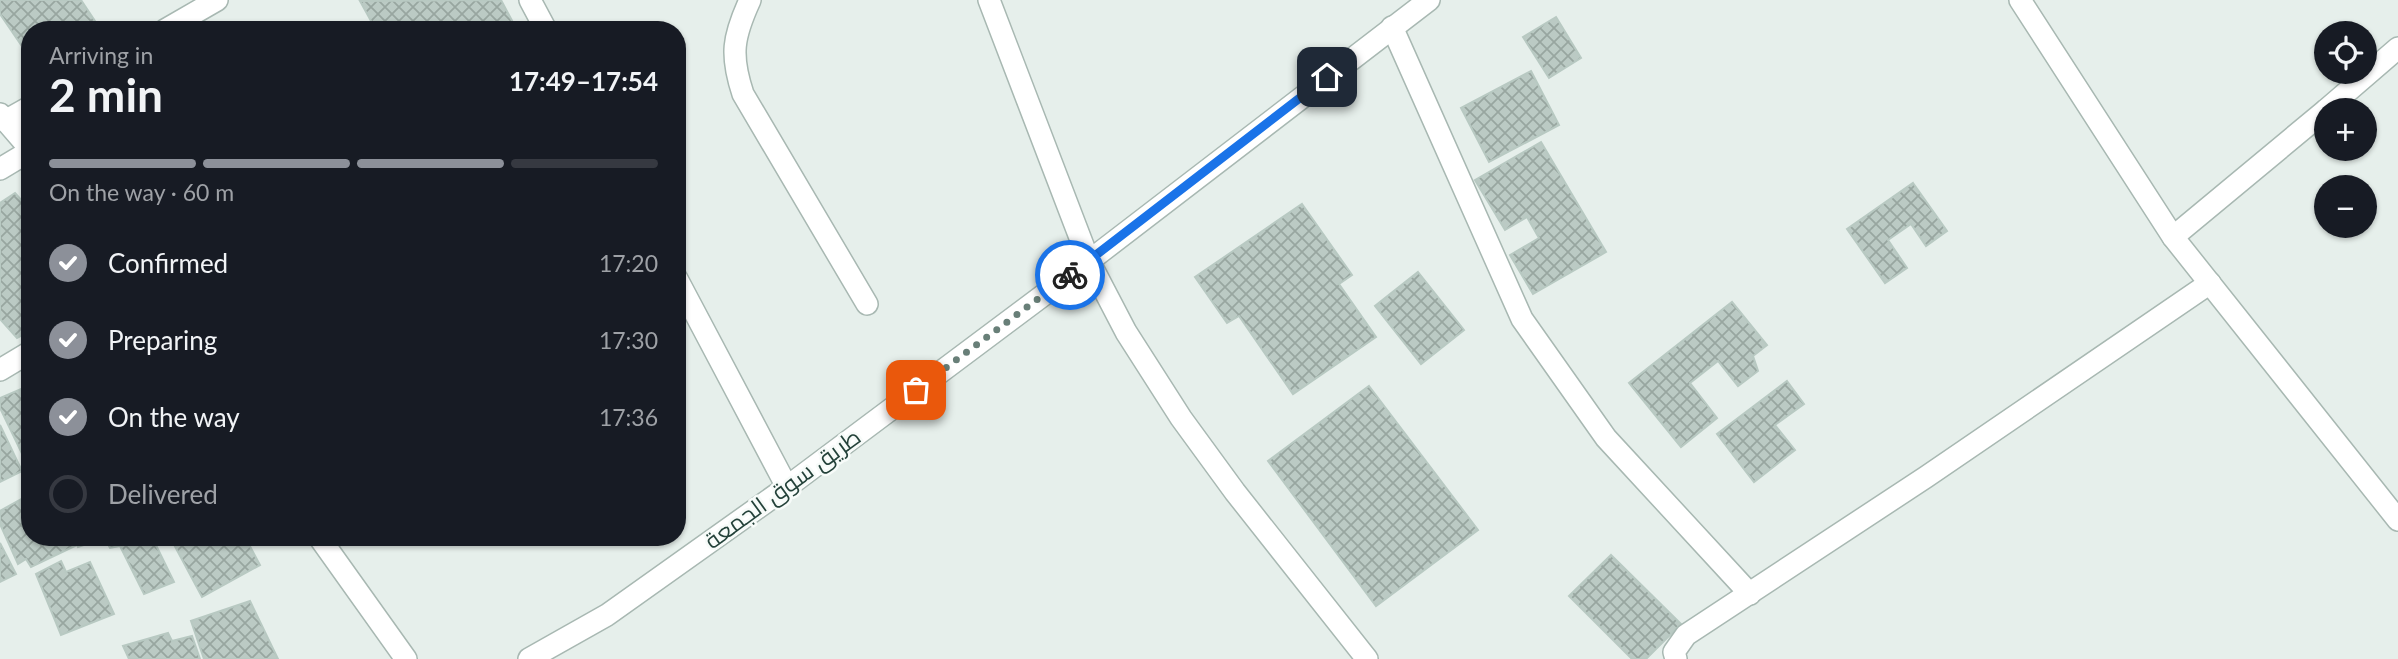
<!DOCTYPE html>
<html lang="en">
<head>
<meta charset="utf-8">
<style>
	:root { --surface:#171b24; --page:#242831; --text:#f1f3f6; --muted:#9ea1a6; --line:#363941; --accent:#8c9099 }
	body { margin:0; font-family:Lato,Cairo,sans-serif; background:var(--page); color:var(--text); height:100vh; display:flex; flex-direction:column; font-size:26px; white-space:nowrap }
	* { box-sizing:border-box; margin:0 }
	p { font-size:23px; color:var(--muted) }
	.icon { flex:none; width:38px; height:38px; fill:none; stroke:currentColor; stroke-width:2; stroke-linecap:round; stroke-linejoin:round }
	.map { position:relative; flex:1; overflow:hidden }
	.drawer { position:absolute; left:21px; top:21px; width:665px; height:525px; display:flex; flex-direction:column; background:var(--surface); border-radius:28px; box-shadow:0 2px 5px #0004 }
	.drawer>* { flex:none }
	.controls { position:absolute; left:2314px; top:21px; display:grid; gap:14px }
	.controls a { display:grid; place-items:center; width:63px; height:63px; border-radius:50%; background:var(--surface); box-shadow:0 2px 5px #0004; font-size:35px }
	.pin { position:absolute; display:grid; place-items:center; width:60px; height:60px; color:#fff; margin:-30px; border-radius:14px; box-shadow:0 4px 10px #0006 }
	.courier { position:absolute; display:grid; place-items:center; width:70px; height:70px; margin:-35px; border:5px solid #1a73e8; border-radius:50%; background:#fff; color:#222; box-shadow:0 2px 9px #0007 }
	.headline em { font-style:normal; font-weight:700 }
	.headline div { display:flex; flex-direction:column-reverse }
	.headline { display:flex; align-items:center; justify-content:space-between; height:119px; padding:0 28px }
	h1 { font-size:46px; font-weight:700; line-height:52px }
	.bar { display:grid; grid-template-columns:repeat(4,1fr); gap:10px 7px; align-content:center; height:84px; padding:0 28px }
	.bar i { height:9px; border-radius:5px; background:var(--line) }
	.bar .on { background:var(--accent) }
	.bar p { grid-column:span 4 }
	ol { padding:0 28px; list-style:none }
	li { display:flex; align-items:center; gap:21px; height:77px }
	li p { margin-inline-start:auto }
	li .icon { padding:7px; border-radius:50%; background:var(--accent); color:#fff; stroke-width:4 }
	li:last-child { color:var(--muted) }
	li i { width:38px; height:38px; border:4px solid var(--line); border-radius:50% }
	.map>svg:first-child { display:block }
	.building { fill:url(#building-cross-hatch); stroke:#b8c9c2; stroke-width:2 }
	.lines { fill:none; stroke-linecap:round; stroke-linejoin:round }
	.minor-casing { stroke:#a8b8b2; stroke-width:24 }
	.tertiary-casing { stroke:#a8b8b2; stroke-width:24 }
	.minor { stroke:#fff; stroke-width:21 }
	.tertiary { stroke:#fff; stroke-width:21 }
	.done { stroke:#687f78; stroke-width:7; stroke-dasharray:0 12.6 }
	.route { stroke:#1a73e8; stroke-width:9 }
	.labels { text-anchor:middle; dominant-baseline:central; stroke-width:5; stroke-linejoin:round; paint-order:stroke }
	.street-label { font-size:23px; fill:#24423a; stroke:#f7fbf9 }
</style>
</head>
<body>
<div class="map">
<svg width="2398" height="659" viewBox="0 0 2398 659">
	<defs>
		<pattern id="building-cross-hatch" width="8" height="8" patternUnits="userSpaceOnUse" patternTransform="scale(1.75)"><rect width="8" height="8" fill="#bbcac4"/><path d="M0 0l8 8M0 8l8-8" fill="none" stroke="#98a6a0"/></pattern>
	</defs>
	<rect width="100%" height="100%" fill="#e6efeb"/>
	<!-- building -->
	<g class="building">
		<path d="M 0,0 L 81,0 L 101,30 L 30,30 L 30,58 L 0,14 Z"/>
		<path d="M 501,0 L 517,30 L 376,30 L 360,1 Z"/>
		<path d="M 1556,17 L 1581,58 L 1549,78 L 1523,37 Z"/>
		<path d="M 1531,71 L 1559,125 L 1489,162 L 1461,108 Z"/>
		<path d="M 1541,142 L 1606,252 L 1533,294 L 1510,255 L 1539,238 L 1527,217 L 1505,230 L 1475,180 Z"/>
		<path d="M 1913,183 L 1947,231 L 1926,246 L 1911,224 L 1888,240 L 1907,268 L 1885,283 L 1847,229 Z"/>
		<path d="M 15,193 L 30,210 L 30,293 L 26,296 L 30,302 L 30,331 L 17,338 L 0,319 L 0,203 Z"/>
		<path d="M 1302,204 L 1352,275 L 1339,284 L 1376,337 L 1293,394 L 1239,316 L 1227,323 L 1195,277 Z"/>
		<path d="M 1418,272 L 1464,330 L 1421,364 L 1375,306 Z"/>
		<path d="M 1732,302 L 1767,345 L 1753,356 L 1758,371 L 1738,386 L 1718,361 L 1690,383 L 1717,418 L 1681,447 L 1629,383 Z"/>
		<path d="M 1787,381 L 1804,404 L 1775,425 L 1795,450 L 1754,482 L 1717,434 Z"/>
		<path d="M 1369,386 L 1478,530 L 1376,606 L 1268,461 Z"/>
		<path d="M 21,389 L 24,396 L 30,393 L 28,466 L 0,408 L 0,398 Z"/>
		<path d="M 0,425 L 22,471 L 0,482 Z"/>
		<path d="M 25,497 L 30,504 L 30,537 L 73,537 L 77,545 L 31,567 L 26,559 L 18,564 L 0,524 L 0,511 Z"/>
		<path d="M 74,537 L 101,537 L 101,539 L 78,547 Z"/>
		<path d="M 104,537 L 152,537 L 174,582 L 144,594 L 120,546 L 110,548 Z"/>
		<path d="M 179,537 L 245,537 L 260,565 L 202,597 L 172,541 Z"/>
		<path d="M 0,543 L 16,574 L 0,582 Z"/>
		<path d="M 1611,555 L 1681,624 L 1646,659 L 1632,659 L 1569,596 Z"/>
		<path d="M 61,561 L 66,572 L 90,562 L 114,614 L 61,635 L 36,574 Z"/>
		<path d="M 250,601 L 278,659 L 204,659 L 191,621 Z"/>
		<path d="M 168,633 L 172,641 L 192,636 L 200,659 L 129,659 L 123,646 Z"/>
	</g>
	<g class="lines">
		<!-- minor casing -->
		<g class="minor-casing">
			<g id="minor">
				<path d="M 530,0 L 546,30"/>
				<path d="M 750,0 C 733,37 730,55 743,94 L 867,304"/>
				<path d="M 2020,0 L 2173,237 L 2398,520"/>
				<path d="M 1392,27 L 1522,319 L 1606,438 L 1750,594"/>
				<path d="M 165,30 L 217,0"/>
				<path d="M 2326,110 L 2398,48"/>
				<path d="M 0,114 L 30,149"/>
				<path d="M 5,121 L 30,107"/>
				<path d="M 0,169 L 30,151"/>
				<path d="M 2173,237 L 2326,110"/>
				<path d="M 677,279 L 787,487"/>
				<path d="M 0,370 L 30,352"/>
				<path d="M 319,537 L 406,659"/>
				<path d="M 1676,659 L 1674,652 L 1686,635 L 1926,477 L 2210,283"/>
			</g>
		</g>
		<!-- tertiary casing -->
		<g class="tertiary-casing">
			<g id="tertiary">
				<path d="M 989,0 L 1089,261 L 1126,332 L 1181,418 L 1235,492 L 1367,659"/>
				<path d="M 529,659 L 607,615 L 787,487 L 1089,261 L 1429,0"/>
			</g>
		</g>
		<!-- minor -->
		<use href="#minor" class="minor"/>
		<!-- tertiary -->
		<use href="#tertiary" class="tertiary"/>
	</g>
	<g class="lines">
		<!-- done -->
		<path class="done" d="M 916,390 L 1070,275"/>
		<!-- route -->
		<path class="route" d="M 1070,275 L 1327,77"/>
	</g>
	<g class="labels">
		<!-- street labels -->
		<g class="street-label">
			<text transform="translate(782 488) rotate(-36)">طريق سوق الجمعة</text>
		</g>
	</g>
</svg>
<div class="controls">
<a><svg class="icon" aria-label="locate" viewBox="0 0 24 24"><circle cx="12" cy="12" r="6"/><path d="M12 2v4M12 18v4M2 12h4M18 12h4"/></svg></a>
<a>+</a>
<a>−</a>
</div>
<div class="pin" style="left:916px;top:390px;background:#ea580c"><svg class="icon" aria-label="bag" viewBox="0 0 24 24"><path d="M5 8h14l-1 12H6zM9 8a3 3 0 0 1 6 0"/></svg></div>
<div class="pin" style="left:1327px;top:77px;background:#1f2937"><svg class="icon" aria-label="home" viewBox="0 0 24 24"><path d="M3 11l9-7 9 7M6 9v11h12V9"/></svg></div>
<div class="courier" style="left:1070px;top:275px"><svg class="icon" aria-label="bike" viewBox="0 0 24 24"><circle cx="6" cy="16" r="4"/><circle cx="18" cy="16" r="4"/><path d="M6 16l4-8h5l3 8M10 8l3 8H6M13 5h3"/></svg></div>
<section class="drawer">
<div class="headline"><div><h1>2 min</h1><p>Arriving in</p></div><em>17:49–17:54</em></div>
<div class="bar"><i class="on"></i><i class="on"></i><i class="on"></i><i></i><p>On the way · 60 m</p></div>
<ol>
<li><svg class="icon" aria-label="check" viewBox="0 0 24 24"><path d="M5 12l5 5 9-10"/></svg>Confirmed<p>17:20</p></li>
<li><svg class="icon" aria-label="check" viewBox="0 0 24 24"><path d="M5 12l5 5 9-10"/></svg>Preparing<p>17:30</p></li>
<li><svg class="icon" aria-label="check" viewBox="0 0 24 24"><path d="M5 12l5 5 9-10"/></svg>On the way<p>17:36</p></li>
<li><i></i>Delivered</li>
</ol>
</section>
</div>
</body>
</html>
